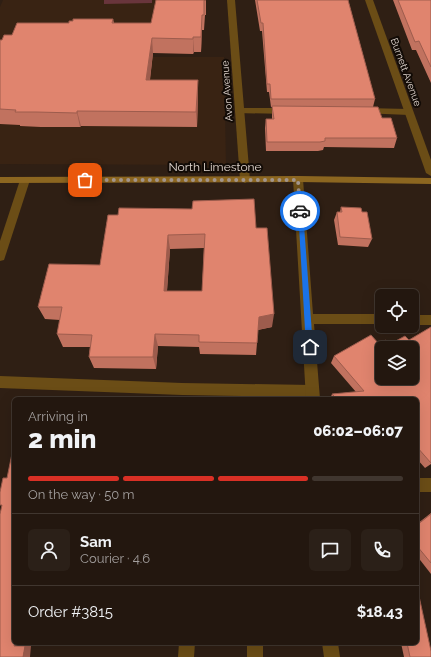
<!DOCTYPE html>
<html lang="en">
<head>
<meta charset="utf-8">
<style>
	:root { --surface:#23170f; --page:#2b2018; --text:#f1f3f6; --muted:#a39f9e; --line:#40362f; --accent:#d93025 }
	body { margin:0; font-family:Raleway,sans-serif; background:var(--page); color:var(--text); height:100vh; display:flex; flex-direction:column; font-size:15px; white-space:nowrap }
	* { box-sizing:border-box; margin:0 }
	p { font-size:13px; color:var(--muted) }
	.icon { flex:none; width:22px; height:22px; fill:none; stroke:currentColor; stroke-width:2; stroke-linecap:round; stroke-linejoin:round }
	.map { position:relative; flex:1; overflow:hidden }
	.sheet { position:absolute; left:12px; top:397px; width:407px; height:248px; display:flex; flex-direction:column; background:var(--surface); border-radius:6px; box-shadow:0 4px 16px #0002,0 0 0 1px var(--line) }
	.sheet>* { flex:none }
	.tools { position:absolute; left:375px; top:289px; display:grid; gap:8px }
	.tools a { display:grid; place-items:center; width:44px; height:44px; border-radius:6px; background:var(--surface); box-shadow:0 4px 16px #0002,0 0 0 1px var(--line); font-size:20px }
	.pin { position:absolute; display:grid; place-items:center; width:34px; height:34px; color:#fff; margin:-17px; border-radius:8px; box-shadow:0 2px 6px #0006 }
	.courier { position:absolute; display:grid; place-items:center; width:40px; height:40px; margin:-20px; border:3px solid #1a73e8; border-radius:50%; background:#fff; color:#222; box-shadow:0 1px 5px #0007 }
	.summary em { font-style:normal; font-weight:800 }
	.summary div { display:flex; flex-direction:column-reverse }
	.summary { display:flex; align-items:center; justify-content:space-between; height:68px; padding:0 16px }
	h1 { font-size:26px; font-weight:800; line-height:30px }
	.bar { display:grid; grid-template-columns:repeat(4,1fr); gap:6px 4px; align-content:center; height:48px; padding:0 16px }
	.bar i { height:5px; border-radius:3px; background:var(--line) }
	.bar .on { background:var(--accent) }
	.bar p { grid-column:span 4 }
	.line { display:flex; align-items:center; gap:10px; padding:0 16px; border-top:1px solid var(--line) }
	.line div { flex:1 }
	.round { display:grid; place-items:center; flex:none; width:42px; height:42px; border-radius:6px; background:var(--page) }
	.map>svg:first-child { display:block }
	.built { fill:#392313 }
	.green { fill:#69353c }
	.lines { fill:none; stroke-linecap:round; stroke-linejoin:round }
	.lane { fill:#6b4d16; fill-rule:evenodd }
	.street { fill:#6b4d16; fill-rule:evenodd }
	.secondary { fill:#8c6620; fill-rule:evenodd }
	.wall { fill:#c1725f; fill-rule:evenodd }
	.shaded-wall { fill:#9d5c4d }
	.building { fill:#e0846e; stroke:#9d5c4d; fill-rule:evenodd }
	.route { fill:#1a73e8 }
	.done { stroke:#a2958d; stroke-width:4; stroke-dasharray:0 7.2 }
	.labels { text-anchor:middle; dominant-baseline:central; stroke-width:4; stroke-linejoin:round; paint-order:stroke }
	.far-street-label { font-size:10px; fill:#e0d5ce; stroke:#120b06 }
	.street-label { font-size:12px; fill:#e0d5ce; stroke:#120b06 }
</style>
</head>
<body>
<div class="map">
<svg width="431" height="657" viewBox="0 0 431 657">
	<rect width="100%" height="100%" fill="#2f1f14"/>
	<!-- built -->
	<path class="built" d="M 3,0 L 157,0 L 150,57 L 224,57 L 226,165 L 0,164 L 0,7 Z"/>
	<!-- green -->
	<path class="green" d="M 104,0 L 152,0 L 152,3 L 104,4 Z"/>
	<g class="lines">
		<!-- lane -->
		<g class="lane">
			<path d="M 239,108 L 288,108 L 292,111 L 288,114 L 236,113 L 235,111 L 236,109 Z"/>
			<path d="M 364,108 L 409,109 L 413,112 L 409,115 L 361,113 L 360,111 Z"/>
			<path d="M 0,376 L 182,383 L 312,385 L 317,387 L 318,391 L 317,395 L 312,397 L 182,395 L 0,388 Z"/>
			<path d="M 179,643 L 195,643 L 194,657 L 178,657 Z"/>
			<rect x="247" y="643" width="16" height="14"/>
		</g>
		<!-- street -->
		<g class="street">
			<path d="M 227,0 L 235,0 L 250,180 L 245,183 L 240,180 Z"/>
			<path d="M 365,0 L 373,0 L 431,160 L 431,176 L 426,173 Z"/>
			<path d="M 298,176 L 303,179 L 313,314 L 382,314 L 382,324 L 314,324 L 320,399 L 306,399 L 293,179 Z"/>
			<path d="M 25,177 L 30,180 L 5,257 L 4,260 L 0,261 L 0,241 L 20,180 Z"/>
			<rect x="412" y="315" width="19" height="10"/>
			<rect x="417" y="478" width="14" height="14"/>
			<path d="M 322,643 L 338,643 L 340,657 L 324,657 Z"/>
		</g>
		<!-- secondary -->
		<path class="secondary" d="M 298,176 L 431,178 L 431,184 L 298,182 L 0,183 L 0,177 Z"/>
	</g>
	<!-- wall -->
	<g class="wall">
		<path d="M 206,0 L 206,15 L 205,15 L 204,30 L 202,30 L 201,52 L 194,52 L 193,54 L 153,53 L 150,80 L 198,95 L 197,127 L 81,126 L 80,127 L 41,127 L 20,126 L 20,125 L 0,124 L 0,40 L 2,40 L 12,35 L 69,23 L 113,19 L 114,23 L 151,23 Z"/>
		<path d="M 255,0 L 348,0 L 375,99 L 373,107 L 397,138 L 394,148 L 324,147 L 323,150 L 318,151 L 266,151 L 265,128 L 266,119 L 272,119 L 272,107 L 271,107 L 269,92 L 267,92 L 262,31 L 260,31 Z"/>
		<path d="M 393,0 L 431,0 L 431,83 L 416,50 L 412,50 Z"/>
		<path d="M 341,207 L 362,212 L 372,239 L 368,247 L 338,245 L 334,220 L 337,212 L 340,212 Z"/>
		<path d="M 108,215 L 256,228 L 272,327 L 258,330 L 257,343 L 256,355 L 200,354 L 199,347 L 158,346 L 156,369 L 94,368 L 89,357 L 90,347 L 63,347 L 57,334 L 60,320 L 45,319 L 38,307 L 100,265 ZM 204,248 L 202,291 L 167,291 L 170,249 Z"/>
		<path d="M 431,327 L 431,464 L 425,468 L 417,459 L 417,399 L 330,399 L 332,394 L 356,392 L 331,363 L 334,356 L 379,344 L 390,344 L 409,340 Z"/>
		<path d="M 431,513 L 431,574 L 417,556 L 417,524 Z"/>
		<path d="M 401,643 L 417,643 L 431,657 L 404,657 Z"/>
	</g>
	<!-- shaded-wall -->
	<g class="shaded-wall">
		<path d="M 202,15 L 202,30 L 201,52 L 201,37 Z"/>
		<path d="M 193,37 L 194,52 L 193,54 Z"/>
		<path d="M 152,38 L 153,53 L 148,94 L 146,80 Z"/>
		<path d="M 198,80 L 198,95 L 197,127 L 196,112 Z"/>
		<path d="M 77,111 L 81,126 L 80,127 L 77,113 Z"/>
		<path d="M 168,235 L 170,249 L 166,304 L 164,291 Z"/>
		<path d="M 274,314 L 272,327 L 257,330 L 259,317 Z"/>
		<path d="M 155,334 L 158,346 L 156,369 L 153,357 Z"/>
		<path d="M 15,643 L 21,643 L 21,646 L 14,646 Z"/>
		<path d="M 25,646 L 31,646 L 30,657 L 23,657 Z"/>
	</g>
	<!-- building -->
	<g class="building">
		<path d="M 156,0 L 206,0 L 204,0 L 204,15 L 202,15 L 201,37 L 193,37 L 193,39 L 152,38 L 146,80 L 198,80 L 196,112 L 77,111 L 77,113 L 36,112 L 15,112 L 16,110 L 0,109 L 0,40 L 2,40 L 4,35 L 12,35 L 17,23 L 69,23 L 69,21 L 73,21 L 73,19 L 113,19 L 112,23 L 151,23 Z"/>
		<path d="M 257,0 L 348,0 L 375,99 L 271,99 L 270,84 L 267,84 L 263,23 L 261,23 Z"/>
		<path d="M 398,0 L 431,0 L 431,67 L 419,41 L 415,42 Z"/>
		<path d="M 272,106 L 378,107 L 382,118 L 391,118 L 397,138 L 325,138 L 325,141 L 320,142 L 267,142 L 266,119 L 274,119 Z"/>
		<path d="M 254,199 L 256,228 L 267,228 L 274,314 L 259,317 L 257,343 L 199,342 L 199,335 L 155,334 L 153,357 L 89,357 L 92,335 L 57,334 L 62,307 L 38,307 L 49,264 L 100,265 L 108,215 L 118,215 L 119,208 L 192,209 L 193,201 ZM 205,234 L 202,291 L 164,291 L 168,235 Z"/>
		<path d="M 341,207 L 361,208 L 362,212 L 367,212 L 372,239 L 340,237 L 337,212 L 342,212 Z"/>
		<path d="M 431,327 L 431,463 L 417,447 L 417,399 L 337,399 L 332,394 L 364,391 L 334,356 L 371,335 L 379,344 L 386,340 L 390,344 L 405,336 L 409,340 ZM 382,348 L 412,348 L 412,378 L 382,378 Z"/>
		<path d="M 14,444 L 14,643 L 15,643 L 14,646 L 25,646 L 23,657 L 0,657 L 0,514 L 2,505 L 0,505 L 0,492 L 3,478 L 7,478 Z"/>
		<path d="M 431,514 L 431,563 L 417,546 L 417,525 Z"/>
		<path d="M 417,587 L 431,651 L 431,657 L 410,657 L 407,643 L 417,643 Z"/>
	</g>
	<!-- route -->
	<path class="route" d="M 298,209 L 303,211 L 313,347 L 310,350 L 306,347 Z"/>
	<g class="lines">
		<!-- done -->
		<path class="done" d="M 85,180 L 298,180 L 300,211"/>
	</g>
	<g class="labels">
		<!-- far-street labels -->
		<g class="far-street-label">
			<text transform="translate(406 72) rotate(70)">Burnett Avenue</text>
			<text transform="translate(227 91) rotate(-94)">Avon Avenue</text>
		</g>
		<!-- street labels -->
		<g class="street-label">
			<text x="215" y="167">North Limestone</text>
		</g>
	</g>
</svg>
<div class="tools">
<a><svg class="icon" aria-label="locate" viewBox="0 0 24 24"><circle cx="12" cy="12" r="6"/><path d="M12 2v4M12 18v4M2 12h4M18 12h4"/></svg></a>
<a><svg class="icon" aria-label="layers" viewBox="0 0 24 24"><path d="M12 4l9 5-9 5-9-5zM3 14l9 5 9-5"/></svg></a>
</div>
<div class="pin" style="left:85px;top:180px;background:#ea580c"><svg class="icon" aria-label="bag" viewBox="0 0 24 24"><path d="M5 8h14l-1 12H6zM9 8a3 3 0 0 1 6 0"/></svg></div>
<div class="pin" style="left:310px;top:347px;background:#1f2937"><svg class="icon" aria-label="home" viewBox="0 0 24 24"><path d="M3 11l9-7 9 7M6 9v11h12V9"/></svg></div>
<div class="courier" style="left:300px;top:211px"><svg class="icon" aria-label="car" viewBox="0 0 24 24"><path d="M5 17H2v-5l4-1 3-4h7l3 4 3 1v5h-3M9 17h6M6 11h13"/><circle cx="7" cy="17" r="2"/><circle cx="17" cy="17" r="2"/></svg></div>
<section class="sheet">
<div class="summary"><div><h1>2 min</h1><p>Arriving in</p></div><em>06:02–06:07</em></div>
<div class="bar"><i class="on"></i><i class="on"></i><i class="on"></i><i></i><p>On the way · 50 m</p></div>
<div class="line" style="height:72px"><a class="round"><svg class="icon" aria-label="person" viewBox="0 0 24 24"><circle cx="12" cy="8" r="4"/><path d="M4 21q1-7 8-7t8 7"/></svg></a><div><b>Sam</b><p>Courier · 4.6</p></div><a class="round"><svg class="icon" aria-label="chat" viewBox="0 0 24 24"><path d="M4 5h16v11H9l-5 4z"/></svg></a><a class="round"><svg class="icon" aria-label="phone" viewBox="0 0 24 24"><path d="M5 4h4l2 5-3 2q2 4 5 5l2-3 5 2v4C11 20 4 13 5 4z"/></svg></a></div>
<div class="line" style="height:52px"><div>Order #3815</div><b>$18.43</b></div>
</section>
</div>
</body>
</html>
